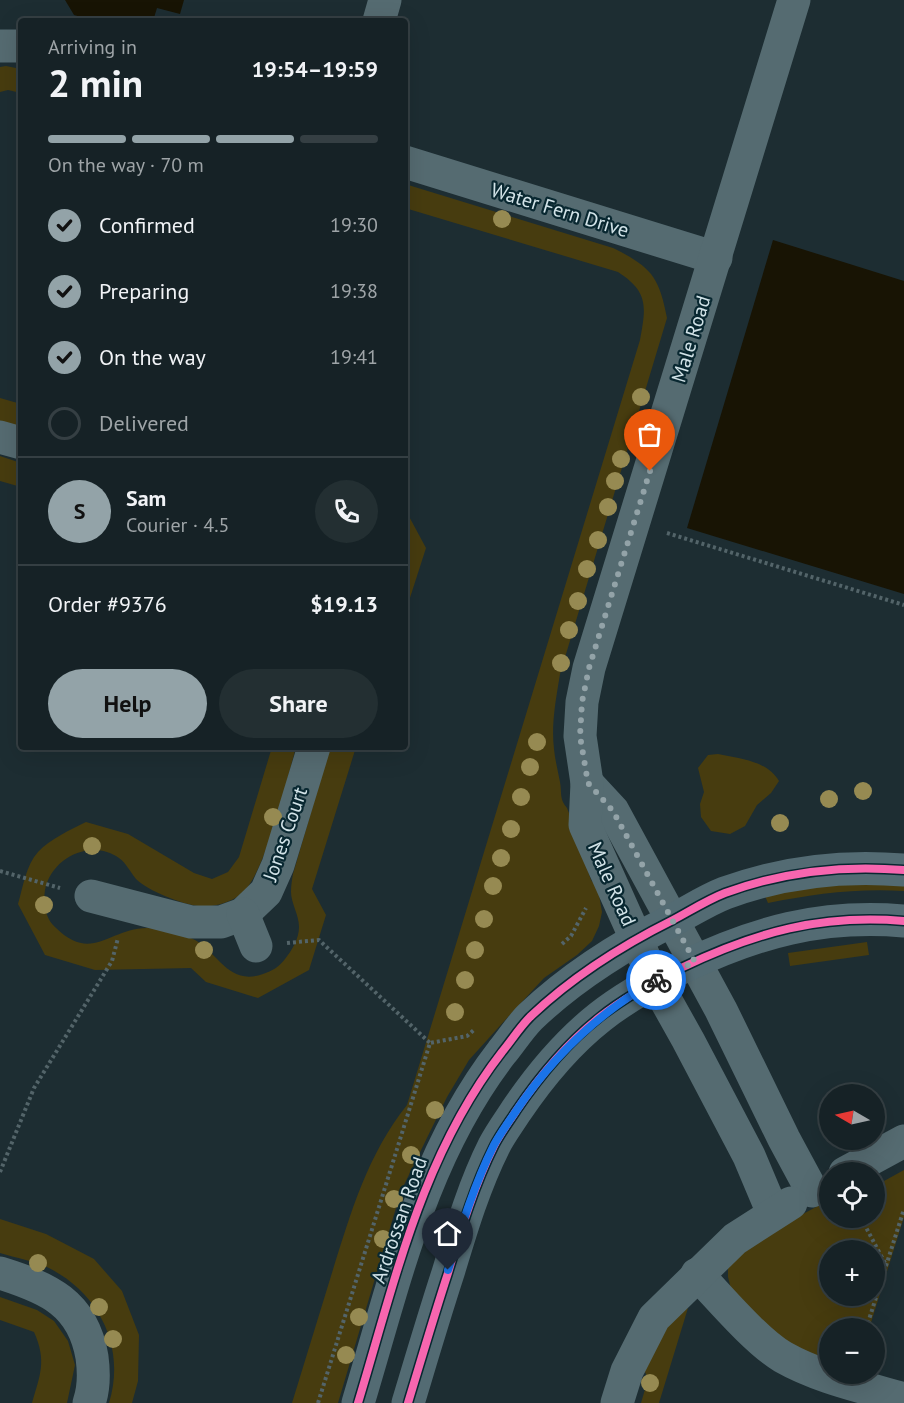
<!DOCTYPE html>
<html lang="en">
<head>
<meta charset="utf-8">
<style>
	:root { --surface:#162226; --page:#232f32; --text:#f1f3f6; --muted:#9ea4a7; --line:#353f43; --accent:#93a3a8 }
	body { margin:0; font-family:"PT Sans",sans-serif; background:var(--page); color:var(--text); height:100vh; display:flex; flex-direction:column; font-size:22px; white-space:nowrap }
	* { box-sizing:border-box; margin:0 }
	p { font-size:20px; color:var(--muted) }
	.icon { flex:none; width:33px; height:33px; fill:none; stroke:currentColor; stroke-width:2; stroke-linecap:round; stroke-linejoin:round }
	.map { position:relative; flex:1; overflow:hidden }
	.side { position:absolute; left:18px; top:18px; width:390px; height:732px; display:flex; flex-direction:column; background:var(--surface); border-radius:6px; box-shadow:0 6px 24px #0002,0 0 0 2px var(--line) }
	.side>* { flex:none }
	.needle { width:39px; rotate:279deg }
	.fabs { position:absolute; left:819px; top:1084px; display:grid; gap:12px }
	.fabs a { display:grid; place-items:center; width:66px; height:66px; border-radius:50%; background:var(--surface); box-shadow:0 6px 24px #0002,0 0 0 2px var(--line); font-size:30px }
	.pin { position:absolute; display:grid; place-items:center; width:51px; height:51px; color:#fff; margin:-62px -26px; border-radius:50% 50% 50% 0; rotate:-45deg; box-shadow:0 0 6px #0007 }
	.pin .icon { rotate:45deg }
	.courier { position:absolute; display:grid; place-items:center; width:60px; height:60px; margin:-30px; border:4px solid #1a73e8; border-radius:50%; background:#fff; color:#222; box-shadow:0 2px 8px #0007 }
	.head em { font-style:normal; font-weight:700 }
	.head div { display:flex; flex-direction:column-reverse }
	.head { display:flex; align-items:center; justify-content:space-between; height:102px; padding:0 30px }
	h1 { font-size:39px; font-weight:700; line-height:45px }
	.bar { display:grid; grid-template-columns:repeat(4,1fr); gap:9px 6px; align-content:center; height:72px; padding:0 30px }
	.bar i { height:8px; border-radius:4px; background:var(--line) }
	.bar .active { background:var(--accent) }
	.bar p { grid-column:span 4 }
	.line { display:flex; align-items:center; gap:15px; padding:0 30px; border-top:2px solid var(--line) }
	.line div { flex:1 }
	.round { display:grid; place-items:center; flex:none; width:63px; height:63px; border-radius:32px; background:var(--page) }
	ol { padding:0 30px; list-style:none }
	li { display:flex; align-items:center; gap:18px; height:66px }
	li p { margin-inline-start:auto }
	li .icon { padding:6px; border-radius:50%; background:var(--accent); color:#111; stroke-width:4 }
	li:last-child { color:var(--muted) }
	li i { width:33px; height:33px; border:3px solid var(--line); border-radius:50% }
	.primary-button { display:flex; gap:12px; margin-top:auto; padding:12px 30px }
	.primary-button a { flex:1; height:69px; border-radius:36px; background:var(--accent); color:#111; font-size:24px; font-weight:700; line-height:69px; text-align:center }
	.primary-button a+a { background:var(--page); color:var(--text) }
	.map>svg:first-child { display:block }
	.green { fill:#473c0f; fill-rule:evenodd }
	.water { fill:#181404 }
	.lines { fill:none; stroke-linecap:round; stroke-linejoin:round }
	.path { stroke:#536469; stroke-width:4; stroke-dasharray:3 3; stroke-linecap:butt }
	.minor { stroke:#556b71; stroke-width:33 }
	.major { stroke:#536b73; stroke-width:33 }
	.cycleway-casing { stroke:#092831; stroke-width:11 }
	.cycleway { stroke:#f766af; stroke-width:8 }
	.tree { fill:#968a52 }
	.done { stroke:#93a3a8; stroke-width:6; stroke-dasharray:0 10.8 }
	.route { stroke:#1a73e8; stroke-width:8 }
	.labels { text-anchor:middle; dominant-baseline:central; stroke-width:4.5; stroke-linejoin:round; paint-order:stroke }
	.street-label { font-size:20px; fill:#d2e3e8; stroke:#092831 }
</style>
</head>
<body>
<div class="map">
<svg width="904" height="1403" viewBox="0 0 904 1403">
	<rect width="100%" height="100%" fill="#1d2d32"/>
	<!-- green -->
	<g class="green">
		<path d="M 6,66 L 21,69 L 21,93 L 8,90 L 0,92 L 0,67 Z"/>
		<path d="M 405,184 L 613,248 C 651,267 659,276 667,318 L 560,674 C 556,699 551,724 554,749 C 555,760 558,771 560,782 C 562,793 559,799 567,808 L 588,863 L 588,871 L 591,880 L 598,889 L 602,912 L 599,926 L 592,941 L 577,955 L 544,978 L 507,1018 L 469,1060 L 447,1097 L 401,1191 L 338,1403 L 292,1403 C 305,1361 318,1318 331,1276 C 350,1215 367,1155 407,1105 L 640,340 C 646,307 649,292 618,272 L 405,208 Z"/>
		<path d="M 0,398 L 21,404 L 21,429 L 0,423 Z"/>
		<path d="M 0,456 L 21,463 L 21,487 L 0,481 Z"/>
		<path d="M 405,509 L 426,548 L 408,604 L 405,607 Z"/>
		<path d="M 272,747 L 296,747 C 287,779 265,876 241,894 C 230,903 212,908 198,906 C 182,904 148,891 136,879 C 130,872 127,864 119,858 C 91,838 51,858 45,890 C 43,903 45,918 55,927 C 92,964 109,928 147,928 C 163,928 181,933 195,940 C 219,954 229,986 263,974 C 272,971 279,967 285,959 C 292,950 299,939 299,927 C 299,915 291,903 291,892 C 291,886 292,879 293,874 L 330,747 L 356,747 L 312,889 L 326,915 L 309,970 L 258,998 L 206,982 L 191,968 L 95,970 L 45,955 L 18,904 C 23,887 26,865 38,852 C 50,839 70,830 86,822 L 128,834 L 194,873 L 212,879 L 228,872 L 239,857 Z"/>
		<path d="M 718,754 C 740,759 766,760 779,781 L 771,793 L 757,805 L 745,826 L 730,834 L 711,831 L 701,817 L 700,804 L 704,792 L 698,768 L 708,755 Z"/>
		<path d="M 904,881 L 904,891 C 857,888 813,894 768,903 L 765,896 L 803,887 Z"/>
		<path d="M 867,942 L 869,955 L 790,966 L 788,953 Z"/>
		<path d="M 904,1170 L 904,1217 L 869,1329 L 830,1329 L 829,1362 L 809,1356 L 775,1335 L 731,1289 L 728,1277 L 728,1266 L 745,1245 L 829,1200 L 830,1218 L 874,1218 L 875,1186 ZM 830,1251 L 874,1251 L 874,1296 L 830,1296 Z"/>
		<path d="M 0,1219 L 46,1234 L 94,1259 L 122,1291 L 139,1335 L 138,1381 L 132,1403 L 109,1403 C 126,1348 100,1294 49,1268 C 34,1261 16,1258 0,1253 Z"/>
		<path d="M 0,1297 L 37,1310 L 54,1321 L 68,1341 L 75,1365 L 67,1403 L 32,1403 C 40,1375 47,1361 34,1332 L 0,1320 Z"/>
		<path d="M 688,1308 L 659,1403 L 641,1403 L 648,1379 L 643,1367 C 655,1346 665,1318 688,1308 Z"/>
	</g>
	<!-- water -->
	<g class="water">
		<path d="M 65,0 L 184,0 L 180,14 L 157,8 L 153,21 L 95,21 L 74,15 Z"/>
		<path d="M 773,240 L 904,281 L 904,594 L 687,528 Z"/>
	</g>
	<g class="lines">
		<!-- path -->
		<g class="path">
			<path d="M 667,533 L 904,605"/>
			<path d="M 0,871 L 60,888"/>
			<path d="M 287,943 L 319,940 L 430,1043"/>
			<path d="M 562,944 L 571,936 L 586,908"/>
			<path d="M 0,1172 L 34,1088 L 112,961 L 118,938"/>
			<path d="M 861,1218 L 886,1265"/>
			<path d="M 866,1329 L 904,1209"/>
			<path d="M 318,1403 L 430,1043 L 467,1036 L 475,1029"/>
		</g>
		<!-- minor -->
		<g class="minor">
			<path d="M 379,21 L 385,0"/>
			<path d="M 0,46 L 21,46"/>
			<path d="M 405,162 L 716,258"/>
			<path d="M 0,437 L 21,443"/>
			<path d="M 587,783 L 613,811 L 721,1010 L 784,1139 L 812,1191"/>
			<path d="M 91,896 L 191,922 L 221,922 L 243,914 L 266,892 L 278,865 L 314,747"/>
			<path d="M 243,914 L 256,946"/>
			<path d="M 845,1173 L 904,1141"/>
			<path d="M 773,1213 L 749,1156 L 688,1040 L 655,981 L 585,825 L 587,783 L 580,736 L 582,702 L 589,668 L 794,0"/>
			<path d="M 0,1273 C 48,1288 83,1303 92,1357 C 94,1372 94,1389 89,1403"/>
			<path d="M 697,1274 C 720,1298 756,1341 783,1357 C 820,1378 864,1387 904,1399"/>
			<path d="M 617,1403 L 627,1371 L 654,1318 L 735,1239 L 791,1203"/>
		</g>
		<!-- major -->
		<g class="major">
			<path d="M 358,1403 C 395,1281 422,1155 502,1052 C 511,1041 520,1027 530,1017 C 572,977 621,946 673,920 C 690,911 707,900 725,893 C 782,872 844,865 904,870"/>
			<path d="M 408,1403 C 421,1360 434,1316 448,1273 C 461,1230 474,1186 494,1146 C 500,1134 509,1122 516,1111 C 539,1077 567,1043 600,1017 C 625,997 653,982 681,968 C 756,932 821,914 904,921"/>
		</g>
		<!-- cycleway casing -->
		<g class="cycleway-casing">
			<g id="cycleway">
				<path d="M 358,1403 C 395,1281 422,1155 502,1052 C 511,1041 520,1027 530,1017 C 572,977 621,946 673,920 C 690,911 707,900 725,893 C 782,872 844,865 904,870"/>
				<path d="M 408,1403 C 421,1360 434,1316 448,1273 C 461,1230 474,1186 494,1146 C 500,1134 509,1122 516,1111 C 539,1077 567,1043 600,1017 C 625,997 653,982 681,968 C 756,932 821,914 904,921"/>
			</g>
		</g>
		<!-- cycleway -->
		<use href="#cycleway" class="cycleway"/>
	</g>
	<!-- trees -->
	<g class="tree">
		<circle cx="502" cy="219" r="9"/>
		<circle cx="641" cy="397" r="9"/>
		<circle cx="621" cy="459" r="9"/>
		<circle cx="615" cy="481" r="9"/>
		<circle cx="608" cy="507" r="9"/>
		<circle cx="598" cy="540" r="9"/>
		<circle cx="587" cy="569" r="9"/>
		<circle cx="578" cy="601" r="9"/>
		<circle cx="569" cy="630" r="9"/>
		<circle cx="561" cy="663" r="9"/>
		<circle cx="537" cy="742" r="9"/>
		<circle cx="530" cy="767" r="9"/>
		<circle cx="863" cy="791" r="9"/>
		<circle cx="521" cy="797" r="9"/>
		<circle cx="829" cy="799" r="9"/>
		<circle cx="273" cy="817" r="9"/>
		<circle cx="780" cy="823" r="9"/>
		<circle cx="511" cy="829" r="9"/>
		<circle cx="92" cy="846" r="9"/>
		<circle cx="501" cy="858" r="9"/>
		<circle cx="493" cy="886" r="9"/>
		<circle cx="44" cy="905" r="9"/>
		<circle cx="484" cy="919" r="9"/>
		<circle cx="204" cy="950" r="9"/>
		<circle cx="475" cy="950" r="9"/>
		<circle cx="465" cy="980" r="9"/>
		<circle cx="455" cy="1012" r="9"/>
		<circle cx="435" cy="1110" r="9"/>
		<circle cx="411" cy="1155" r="9"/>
		<circle cx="394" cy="1199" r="9"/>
		<circle cx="383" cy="1239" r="9"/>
		<circle cx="38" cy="1263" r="9"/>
		<circle cx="99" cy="1307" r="9"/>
		<circle cx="359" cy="1317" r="9"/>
		<circle cx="113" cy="1339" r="9"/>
		<circle cx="346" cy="1355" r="9"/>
		<circle cx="650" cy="1383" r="9"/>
	</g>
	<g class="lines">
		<!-- done -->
		<path class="done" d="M 650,471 L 589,668 L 582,702 L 580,736 L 588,783 L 613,811 L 695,962 L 656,980"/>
		<!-- route -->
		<path class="route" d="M 448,1270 C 461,1228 474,1185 494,1145 C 500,1134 507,1124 514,1114 C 551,1058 598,1013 656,980"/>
	</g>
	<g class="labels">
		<!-- street labels -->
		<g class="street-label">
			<text transform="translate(560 210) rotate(17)">Water Fern Drive</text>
			<text transform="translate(691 339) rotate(-73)">Male Road</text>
			<text transform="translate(285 834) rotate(-71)">Jones Court</text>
			<text transform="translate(612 884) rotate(66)">Male Road</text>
			<text transform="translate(399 1220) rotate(-71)">Ardrossan Road</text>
		</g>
	</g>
</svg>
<div class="fabs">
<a><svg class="needle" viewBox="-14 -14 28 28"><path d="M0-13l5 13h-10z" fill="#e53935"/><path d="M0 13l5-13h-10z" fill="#9ea4a7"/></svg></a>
<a><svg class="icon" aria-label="locate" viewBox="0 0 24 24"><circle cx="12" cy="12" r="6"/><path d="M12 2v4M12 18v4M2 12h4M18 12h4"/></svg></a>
<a>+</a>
<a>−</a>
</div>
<div class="pin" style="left:650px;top:471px;background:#ea580c"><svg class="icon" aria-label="bag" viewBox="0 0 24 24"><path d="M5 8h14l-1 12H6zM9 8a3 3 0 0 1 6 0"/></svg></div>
<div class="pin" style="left:448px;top:1270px;background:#1f2937"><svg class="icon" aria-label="home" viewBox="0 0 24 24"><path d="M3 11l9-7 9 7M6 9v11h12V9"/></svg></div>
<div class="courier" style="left:656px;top:980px"><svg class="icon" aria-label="bike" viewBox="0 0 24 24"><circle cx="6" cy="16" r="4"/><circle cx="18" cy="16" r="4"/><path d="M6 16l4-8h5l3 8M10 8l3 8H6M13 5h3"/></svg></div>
<section class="side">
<div class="head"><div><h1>2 min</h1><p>Arriving in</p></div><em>19:54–19:59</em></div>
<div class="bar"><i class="active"></i><i class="active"></i><i class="active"></i><i></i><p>On the way · 70 m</p></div>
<ol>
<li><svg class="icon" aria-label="check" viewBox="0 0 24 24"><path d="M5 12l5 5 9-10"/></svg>Confirmed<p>19:30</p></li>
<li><svg class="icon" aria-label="check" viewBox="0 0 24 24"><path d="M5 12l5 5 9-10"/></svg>Preparing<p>19:38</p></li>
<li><svg class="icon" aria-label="check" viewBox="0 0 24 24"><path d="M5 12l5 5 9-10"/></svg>On the way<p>19:41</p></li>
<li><i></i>Delivered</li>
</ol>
<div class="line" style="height:108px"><b class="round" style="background:var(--accent);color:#111">S</b><div><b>Sam</b><p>Courier · 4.5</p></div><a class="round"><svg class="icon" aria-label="phone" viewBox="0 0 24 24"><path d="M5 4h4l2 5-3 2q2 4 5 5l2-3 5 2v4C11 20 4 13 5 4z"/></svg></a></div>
<div class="line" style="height:78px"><div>Order #9376</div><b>$19.13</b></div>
<div class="primary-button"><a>Help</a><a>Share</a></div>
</section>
</div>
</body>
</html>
